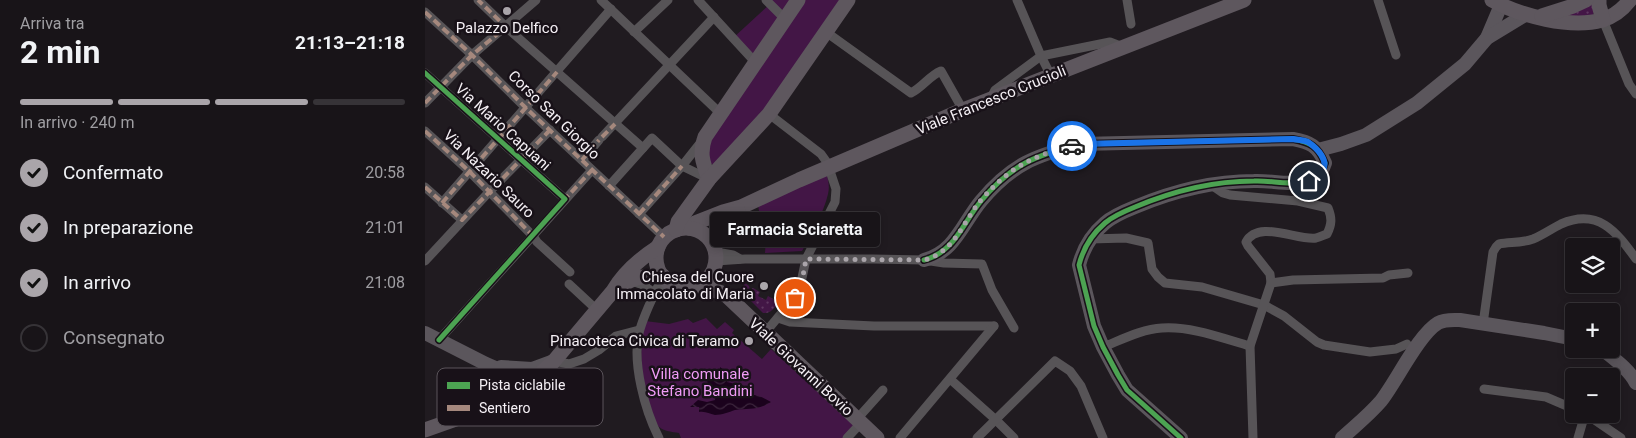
<!DOCTYPE html>
<html lang="it">
<head>
<meta charset="utf-8">
<style>
	:root { --surface:#181418; --page:#252125; --text:#f1f3f6; --muted:#9f9ea2; --line:#363337; --accent:#aaa5aa }
	body { margin:0; font-family:Roboto,sans-serif; background:var(--page); color:var(--text); height:100vh; display:flex; flex-direction:column; font-size:19px; white-space:nowrap }
	* { box-sizing:border-box; margin:0 }
	p { font-size:16px; color:var(--muted) }
	.icon { flex:none; width:28px; height:28px; fill:none; stroke:currentColor; stroke-width:2; stroke-linecap:round; stroke-linejoin:round }
	.map { position:relative; flex:1; overflow:hidden }
	.side { display:flex; flex-direction:column; background:var(--surface); width:425px }
	.side>* { flex:none }
	.fabs { position:absolute; left:1140px; top:238px; display:grid; gap:10px }
	.fabs a { display:grid; place-items:center; width:55px; height:55px; border-radius:5px; background:var(--surface); box-shadow:0 2px 8px #0003,0 0 0 1px var(--line); font-size:25px }
	.pin { position:absolute; display:grid; place-items:center; width:42px; height:42px; color:#fff; margin:-21px; border:2px solid #fff; border-radius:50%; box-shadow:0 1px 5px #0007 }
	.courier { position:absolute; display:grid; place-items:center; width:50px; height:50px; margin:-25px; border:4px solid #1a73e8; border-radius:50%; background:#fff; color:#222; box-shadow:0 1px 6px #0007 }
	.bubble { position:absolute; height:35px; border-radius:5px; background:var(--surface); box-shadow:0 2px 8px #0003,0 0 0 1px var(--line); font-size:16px; font-weight:700; line-height:35px; text-align:center }
	.overview em { font-style:normal; font-weight:700 }
	.overview div { display:flex; flex-direction:column-reverse }
	.overview { display:flex; align-items:center; justify-content:space-between; height:85px; padding:0 20px }
	h1 { font-size:32px; font-weight:700; line-height:38px }
	.bar { display:grid; grid-template-columns:repeat(4,1fr); gap:8px 5px; align-content:center; height:60px; padding:0 20px }
	.bar i { height:6px; border-radius:4px; background:var(--line) }
	.bar .current { background:var(--accent) }
	.bar p { grid-column:span 4 }
	ol { padding:0 20px; list-style:none }
	li { display:flex; align-items:center; gap:15px; height:55px }
	li p { margin-inline-start:auto }
	li .icon { padding:5px; border-radius:50%; background:var(--accent); color:#111; stroke-width:4 }
	li:last-child { color:var(--muted) }
	li i { width:28px; height:28px; border:2px solid var(--line); border-radius:50% }
	main { display:flex; flex:1; min-height:0 }
	.map>svg:first-child { display:block }
	.grass { fill:url(#grass-dots) }
	.park { fill:#431646 }
	.water { fill:url(#water-waves) }
	.lines { fill:none; stroke-linecap:round; stroke-linejoin:round }
	.street { stroke:#575457; stroke-width:9 }
	.secondary { stroke:#5b565c; stroke-width:14 }
	.primary { stroke:#5e575e; stroke-width:15 }
	.quiet { stroke:#a5887d; stroke-width:4; stroke-dasharray:8 4; stroke-linecap:butt }
	.cycleway-casing { stroke:#181118; stroke-width:8 }
	.cycleway { stroke:#4ca352; stroke-width:5 }
	.done { stroke:#aaa5aa; stroke-width:5; stroke-dasharray:0 9 }
	.route { stroke:#1a73e8; stroke-width:6 }
	.poi-dot { fill:#aaa5aa; stroke:#181118; stroke-width:2 }
	.labels { text-anchor:middle; dominant-baseline:central; stroke-width:5; stroke-linejoin:round; paint-order:stroke }
	.poi-label { font-size:15px; fill:#f5f0f5; stroke:#181118; text-anchor:end }
	.street-label { font-size:15px; fill:#f5f0f5; stroke:#181118 }
	.park-label { font-size:15px; fill:#ef9bf5; stroke:#181118 }
	.key { fill:#181118; stroke:#5a545a; stroke-width:1 }
	.key-label { font-size:14px; fill:#f5f0f5 }
</style>
</head>
<body>
<main>
<section class="side">
<div class="overview"><div><h1>2 min</h1><p>Arriva tra</p></div><em>21:13–21:18</em></div>
<div class="bar"><i class="current"></i><i class="current"></i><i class="current"></i><i></i><p>In arrivo · 240 m</p></div>
<ol>
<li><svg class="icon" aria-label="check" viewBox="0 0 24 24"><path d="M5 12l5 5 9-10"/></svg>Confermato<p>20:58</p></li>
<li><svg class="icon" aria-label="check" viewBox="0 0 24 24"><path d="M5 12l5 5 9-10"/></svg>In preparazione<p>21:01</p></li>
<li><svg class="icon" aria-label="check" viewBox="0 0 24 24"><path d="M5 12l5 5 9-10"/></svg>In arrivo<p>21:08</p></li>
<li><i></i>Consegnato</li>
</ol>
</section>
<div class="map">
<svg width="1211" height="438" viewBox="0 0 1211 438">
	<defs>
		<pattern id="grass-dots" width="8" height="8" patternUnits="userSpaceOnUse" patternTransform="scale(1.25)"><rect width="8" height="8" fill="#431646"/><path d="M2 2h.1M6 6h.1" fill="none" stroke="#5f3861" stroke-width="1.8" stroke-linecap="round"/></pattern>
		<pattern id="water-waves" width="16" height="10" patternUnits="userSpaceOnUse" patternTransform="scale(1.25)"><rect width="16" height="10" fill="#1b021d"/><path d="M0 5q4-4 8 0t8 0" fill="none" stroke="#3d273e"/></pattern>
	</defs>
	<rect width="100%" height="100%" fill="#201b20"/>
	<!-- grass -->
	<g class="grass">
		<path d="M 1167,2 L 1169,17 L 1153,18 L 1130,13 Z"/>
		<path d="M 320,283 L 324,286 L 325,290 L 328,288 L 335,292 L 333,296 L 341,300 L 343,296 L 350,300 L 352,298 L 357,298 C 352,305 347,314 338,313 L 316,291 Z"/>
	</g>
	<!-- park -->
	<g class="park">
		<path d="M 341,0 L 423,0 L 366,81 L 290,165 L 283,163 L 280,137 L 330,62 L 308,38 L 345,4 Z"/>
		<path d="M 401,171 C 403,179 405,186 403,194 C 399,212 386,235 377,251 L 340,253 L 341,237 L 331,236 L 328,214 L 334,211 L 333,205 Z"/>
		<path d="M 281,318 L 292,329 L 300,322 L 309,330 L 307,333 L 337,359 L 346,349 L 430,426 L 418,438 L 256,438 L 254,433 C 247,432 237,431 232,425 C 229,421 228,415 226,410 C 216,381 213,351 220,321 L 244,324 L 263,319 L 268,323 Z"/>
	</g>
	<!-- water -->
	<path class="water" d="M 295,367 C 301,371 301,375 302,382 L 319,386 L 319,394 L 323,397 C 331,392 338,398 346,402 C 332,411 324,408 310,410 C 304,412 297,415 290,415 C 284,414 281,411 274,412 L 274,407 L 265,407 L 273,400 L 282,402 L 290,400 L 291,395 L 284,390 L 282,380 L 285,379 L 287,375 L 292,376 L 295,372 Z"/>
	<g class="lines">
		<!-- street -->
		<g class="street">
			<path d="M 53,0 L 81,27 L 218,148"/>
			<path d="M 176,0 L 295,113"/>
			<path d="M 273,0 L 330,62"/>
			<path d="M 341,0 L 360,19"/>
			<path d="M 592,0 L 616,56 L 626,76"/>
			<path d="M 702,0 L 706,24"/>
			<path d="M 953,0 L 971,55"/>
			<path d="M 0,12 L 47,55 L 101,108 L 239,237"/>
			<path d="M 1178,20 L 1204,84 L 1211,94"/>
			<path d="M 209,32 L 243,0"/>
			<path d="M 401,32 L 486,93 C 498,87 504,76 516,71 L 538,110"/>
			<path d="M 0,73 L 140,199"/>
			<path d="M 566,98 L 570,90 L 616,56 L 685,42 L 698,47"/>
			<path d="M 0,103 L 47,55 L 111,0"/>
			<path d="M 0,131 L 44,171 L 108,236 L 112,242 L 145,272"/>
			<path d="M 177,137 L 289,17"/>
			<path d="M 157,160 L 174,140"/>
			<path d="M 785,184 L 798,193 L 805,195 L 873,201 L 903,208 C 907,218 907,224 902,234 C 899,235 895,237 891,238 C 873,241 833,219 821,242 L 823,246 L 845,274 L 846,283"/>
			<path d="M 184,186 L 227,138 L 257,166 L 284,179"/>
			<path d="M 0,187 L 37,220"/>
			<path d="M 17,203 L 186,9"/>
			<path d="M 214,214 L 257,166 L 276,142"/>
			<path d="M 665,239 L 701,238 L 723,243 L 727,269 L 733,277 L 740,283 L 777,287 L 839,305 L 859,316 L 892,342 L 899,345 L 945,352 L 971,349 L 982,344"/>
			<path d="M 291,252 L 308,255 L 315,259"/>
			<path d="M 0,261 L 64,192 L 125,130"/>
			<path d="M 291,261 L 320,259 L 448,259 L 499,260 L 519,263 L 557,264 L 567,290 L 589,328"/>
			<path d="M 207,281 L 218,285 L 229,293"/>
			<path d="M 144,284 L 172,310"/>
			<path d="M 231,296 L 245,283"/>
			<path d="M 353,318 L 365,322 L 449,326 L 569,326"/>
			<path d="M 1058,324 L 1068,252 L 1071,247 L 1074,244 C 1085,242 1097,243 1108,239 C 1118,235 1126,229 1136,224 C 1173,208 1191,231 1211,259"/>
			<path d="M 340,333 L 374,292 L 381,259 L 410,202 L 411,189 L 404,168 L 401,161 L 396,154 L 344,114"/>
			<path d="M 14,340 L 167,170"/>
			<path d="M 678,347 C 696,340 717,329 737,328 C 766,326 797,338 825,346"/>
			<path d="M 129,361 L 144,364 L 159,359 L 174,350 L 191,336 L 214,330"/>
			<path d="M 525,379 L 571,420 L 589,438"/>
			<path d="M 1059,389 L 1121,397 L 1149,409"/>
			<path d="M 1161,414 L 1196,438"/>
			<path d="M 432,419 L 458,390"/>
			<path d="M 234,438 C 220,411 207,363 214,333 C 219,313 229,295 238,276"/>
			<path d="M 422,438 L 436,423"/>
			<path d="M 475,438 L 569,326"/>
			<path d="M 552,438 L 630,361 L 645,371 L 656,386 L 678,438"/>
			<path d="M 828,438 L 825,346 L 846,283 L 868,280 L 958,278 L 964,275 L 983,273"/>
			<path d="M 1153,438 L 1160,414"/>
		</g>
		<!-- secondary -->
		<g class="secondary">
			<path d="M 1062,38 L 1076,5"/>
			<path d="M 893,150 L 916,144 L 941,135 L 992,103 L 1040,64 L 1062,38 L 1100,15"/>
			<path d="M 499,260 C 530,252 537,224 556,201 C 587,164 611,155 656,144 L 868,139 C 885,142 893,146 900,163 C 897,172 892,179 882,181 C 865,186 846,180 829,181 C 788,181 748,191 710,207 C 700,211 688,216 680,223 C 667,234 658,249 654,265 L 669,326 L 678,347 L 693,375 L 702,390 L 756,438"/>
			<path d="M 0,333 L 61,364 L 89,376"/>
			<path d="M 1177,349 C 1189,359 1204,369 1211,383"/>
			<path d="M 76,367 L 107,369 L 126,362"/>
			<path d="M 917,438 C 930,426 944,415 956,401 C 971,382 994,334 1013,323 C 1020,319 1028,320 1035,320 L 1119,333 L 1149,339"/>
		</g>
		<!-- primary -->
		<g class="primary">
			<path d="M 1067,0 C 1095,16 1146,29 1177,20 C 1188,17 1198,9 1205,0"/>
			<path d="M 1174,0 L 1174,5 L 1178,20"/>
			<path d="M 1117,16 L 1148,6 L 1161,0"/>
			<path d="M 284,179 C 278,163 274,154 280,137 L 373,0"/>
			<path d="M 264,228 L 270,223 L 298,212 L 316,207 L 374,180 L 538,110 L 819,0"/>
			<circle cx="261" cy="258" r="30"/>
			<path d="M 251,230 L 253,222 L 284,179 L 344,114 L 423,0"/>
			<path d="M 289,246 C 293,230 301,221 313,210"/>
			<path d="M 275,284 L 301,295 L 452,438"/>
			<path d="M 197,286 C 209,275 223,277 238,276"/>
			<circle cx="89" cy="385" r="9"/>
			<path d="M 98,388 L 110,379 L 129,361 L 188,291 C 198,274 216,258 233,247"/>
			<path d="M 0,430 L 79,402 L 92,394"/>
		</g>
		<!-- quiet -->
		<g class="quiet">
			<path d="M 0,12 L 47,55 L 101,108 L 239,237"/>
			<path d="M 0,103 L 47,55 L 81,27 L 53,0"/>
			<path d="M 0,131 L 44,171 L 108,236"/>
			<path d="M 177,137 L 190,124"/>
			<path d="M 157,160 L 174,140"/>
			<path d="M 0,187 L 37,220 L 125,130"/>
			<path d="M 138,197 L 140,199 L 167,170"/>
			<path d="M 17,203 L 132,72"/>
			<path d="M 214,214 L 257,166"/>
		</g>
		<!-- cycleway casing -->
		<g class="cycleway-casing">
			<g id="cycleway">
				<path d="M 0,73 L 140,199 L 14,340"/>
				<path d="M 499,260 C 530,252 537,224 556,201 C 587,164 611,155 656,144 L 868,139 C 885,142 893,146 900,163 C 897,172 892,179 882,181 C 865,186 846,180 829,181 C 788,181 748,191 710,207 C 700,211 688,216 680,223 C 667,234 658,249 654,265 L 669,326 L 678,347 L 693,375 L 702,390 L 756,438"/>
			</g>
		</g>
		<!-- cycleway -->
		<use href="#cycleway" class="cycleway"/>
	</g>
	<g class="lines">
		<!-- done -->
		<path class="done" d="M 370,298 L 376,287 L 381,259 L 499,260 C 530,252 537,223 556,200 C 584,168 606,156 647,146"/>
		<!-- route -->
		<path class="route" d="M 647,146 L 656,144 L 868,139 C 873,140 879,140 883,142 C 892,148 905,161 897,172 C 894,176 888,179 884,181"/>
	</g>
	<!-- markers -->
	<g class="poi-dot">
		<circle cx="82" cy="11" r="5"/>
		<circle cx="339" cy="286" r="5"/>
		<circle cx="324" cy="341" r="5"/>
	</g>
	<g class="labels">
		<!-- poi labels -->
		<g class="poi-label">
			<text x="82" y="28" text-anchor="middle">Palazzo Delfico</text>
			<text x="329" y="277">Chiesa del Cuore<tspan x="329" dy="17">Immacolato di Maria</tspan></text>
			<text x="314" y="341">Pinacoteca Civica di Teramo</text>
		</g>
		<!-- street labels -->
		<g class="street-label">
			<text transform="translate(566 100) rotate(-22)">Viale Francesco Crucioli</text>
			<text transform="translate(129 115) rotate(44)">Corso San Giorgio</text>
			<text transform="translate(78 127) rotate(42)">Via Mario Capuani</text>
			<text transform="translate(64 174) rotate(44)">Via Nazario Sauro</text>
			<text transform="translate(376 367) rotate(43)">Viale Giovanni Bovio</text>
		</g>
		<!-- park labels -->
		<g class="park-label">
			<text x="275" y="374">Villa comunale<tspan x="275" dy="17">Stefano Bandini</tspan></text>
		</g>
	</g>
	<!-- legend -->
	<rect x="12" y="368" width="166" height="58" rx="8" class="key"/>
	<rect x="22" y="382" width="23" height="7" fill="#4ca352"/>
	<rect x="22" y="405" width="23" height="6" fill="#a5887d"/>
	<g class="key-label">
		<text x="54" y="390">Pista ciclabile</text>
		<text x="54" y="413">Sentiero</text>
	</g>
</svg>
<div class="fabs">
<a><svg class="icon" aria-label="layers" viewBox="0 0 24 24"><path d="M12 4l9 5-9 5-9-5zM3 14l9 5 9-5"/></svg></a>
<a>+</a>
<a>−</a>
</div>
<div class="pin" style="left:370px;top:298px;background:#ea580c"><svg class="icon" aria-label="bag" viewBox="0 0 24 24"><path d="M5 8h14l-1 12H6zM9 8a3 3 0 0 1 6 0"/></svg></div>
<div class="pin" style="left:884px;top:181px;background:#1f2937"><svg class="icon" aria-label="home" viewBox="0 0 24 24"><path d="M3 11l9-7 9 7M6 9v11h12V9"/></svg></div>
<div class="courier" style="left:647px;top:146px"><svg class="icon" aria-label="car" viewBox="0 0 24 24"><path d="M5 17H2v-5l4-1 3-4h7l3 4 3 1v5h-3M9 17h6M6 11h13"/><circle cx="7" cy="17" r="2"/><circle cx="17" cy="17" r="2"/></svg></div>
<div class="bubble" style="left:285px;top:212px;width:170px">Farmacia Sciaretta</div>
</div>
</main>
</body>
</html>
